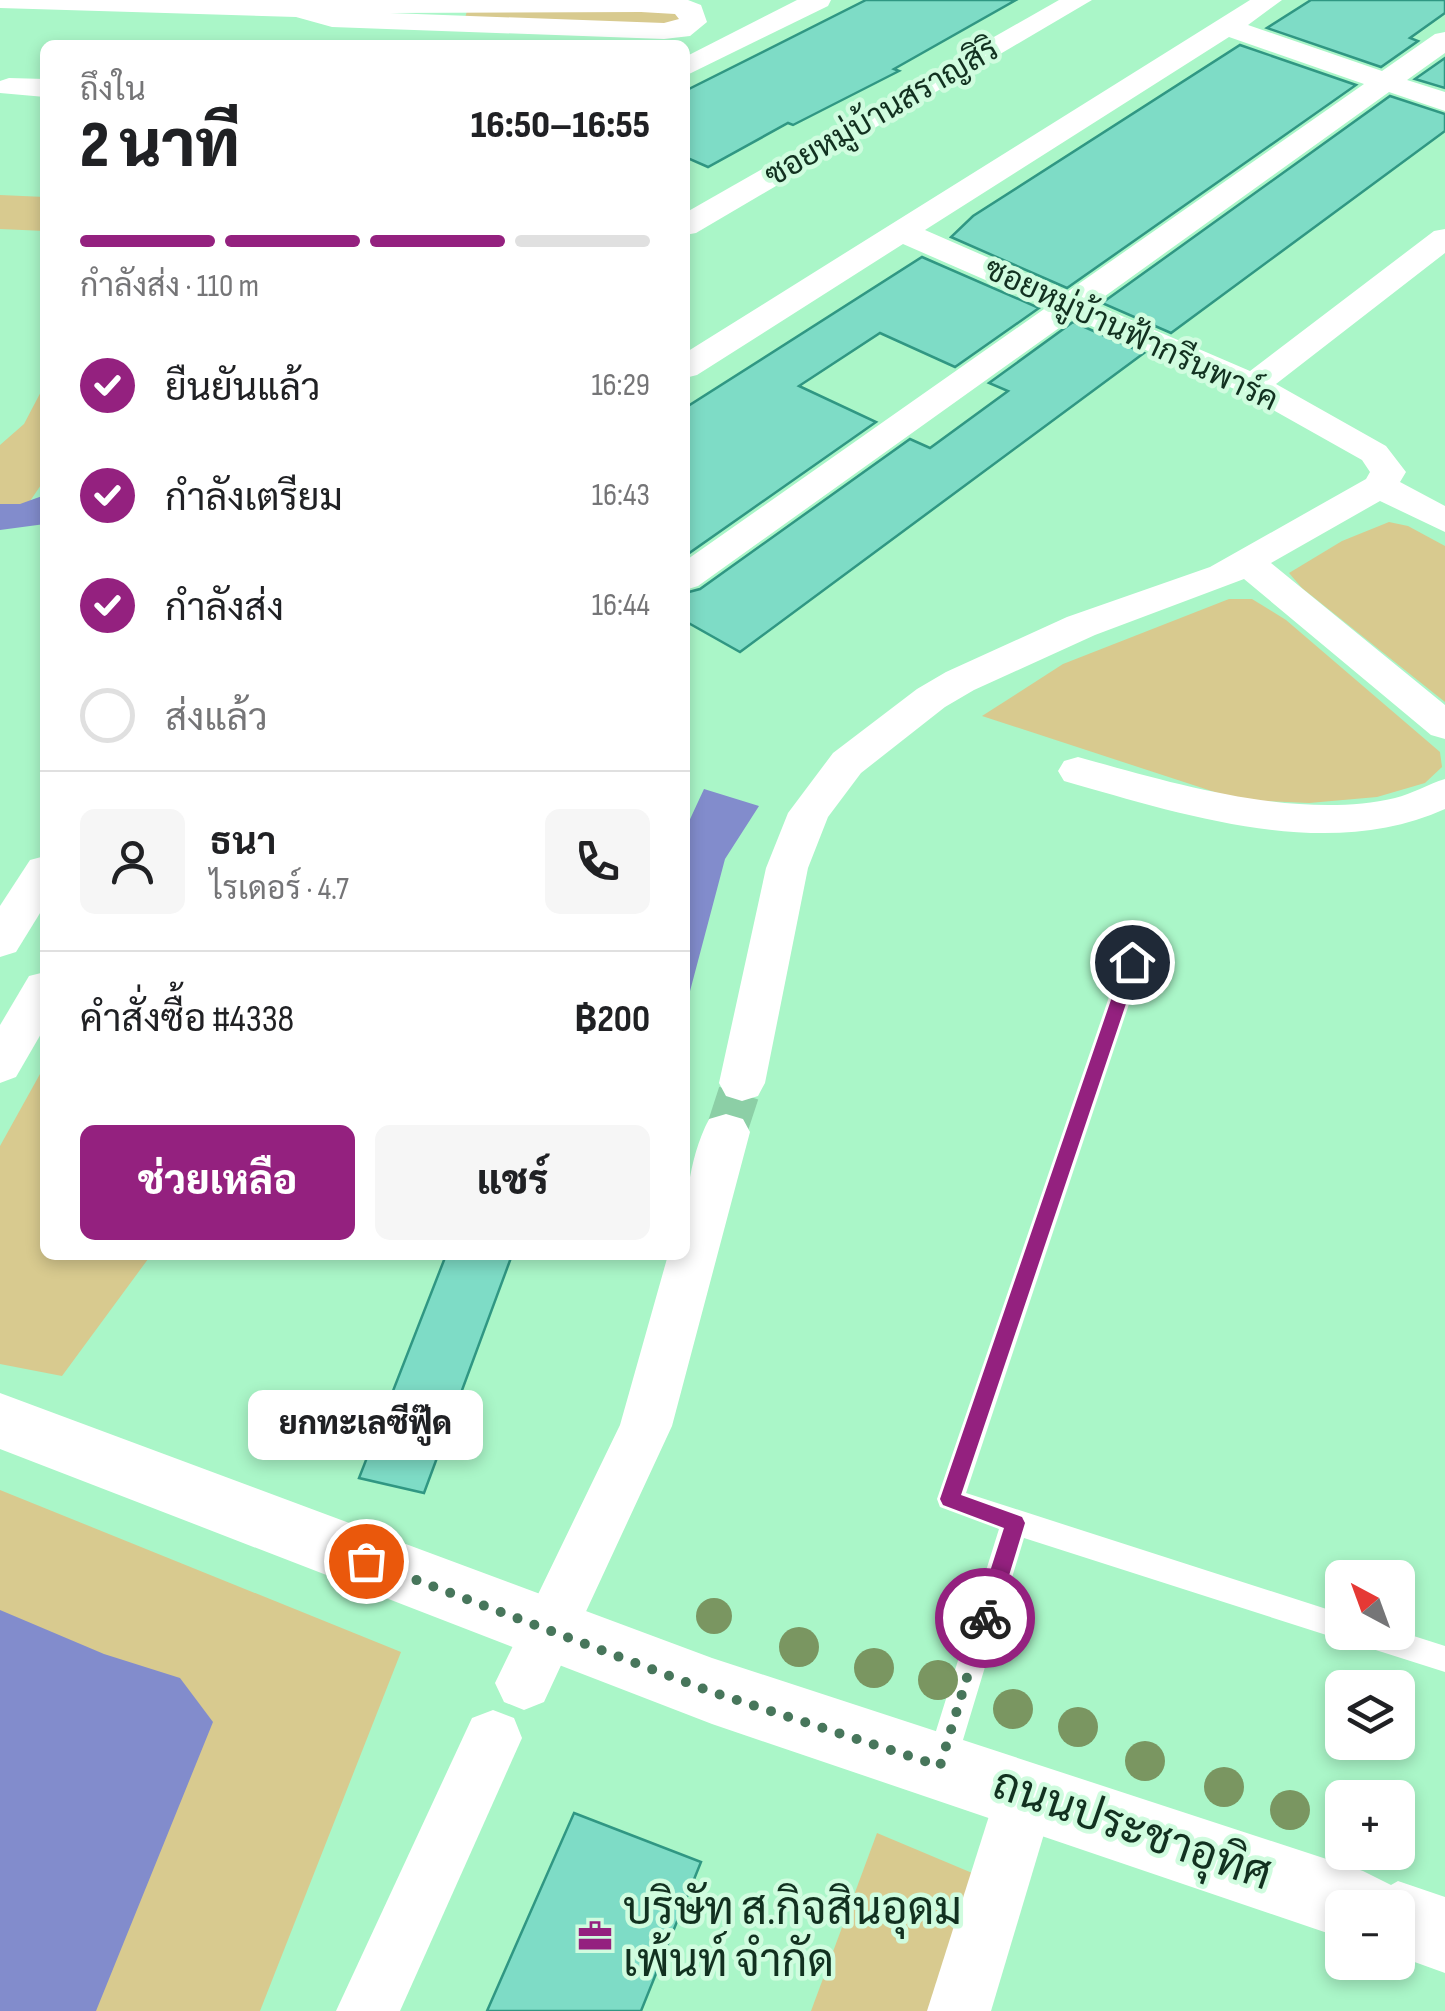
<!DOCTYPE html>
<html lang="th">
<head>
<meta charset="utf-8">
<style>
	:root { --surface:#fff; --page:#f6f6f6; --text:#202124; --muted:#757577; --line:#e0e0e0; --accent:#94217f }
	body { margin:0; font-family:"Sofia Sans Condensed",Sarabun,sans-serif; background:var(--page); color:var(--text); height:100vh; display:flex; flex-direction:column; font-size:38px; white-space:nowrap }
	* { box-sizing:border-box; margin:0 }
	p { font-size:32px; color:var(--muted) }
	.icon { flex:none; width:55px; height:55px; fill:none; stroke:currentColor; stroke-width:2; stroke-linecap:round; stroke-linejoin:round }
	.map { position:relative; flex:1; overflow:hidden }
	.side { position:absolute; left:40px; top:40px; width:650px; height:1220px; display:flex; flex-direction:column; background:var(--surface); border-radius:15px; box-shadow:0 5px 15px #0003 }
	.side>* { flex:none }
	.needle { width:65px; rotate:319deg }
	.controls { position:absolute; left:1325px; top:1560px; display:grid; gap:20px }
	.controls a { display:grid; place-items:center; width:90px; height:90px; border-radius:15px; background:var(--surface); box-shadow:0 5px 15px #0003; font-size:50px }
	.pin { position:absolute; display:grid; place-items:center; width:85px; height:85px; color:#fff; margin:-42px; border:5px solid #fff; border-radius:50%; box-shadow:0 2px 10px #0007 }
	.courier { position:absolute; display:grid; place-items:center; width:100px; height:100px; margin:-50px; border:8px solid #94217f; border-radius:50%; background:#fff; color:#222; box-shadow:0 2px 12px #0007 }
	.bubble { position:absolute; height:70px; border-radius:15px; background:var(--surface); box-shadow:0 5px 15px #0003; font-size:32px; font-weight:800; line-height:70px; text-align:center }
	.headline em { font-style:normal; font-weight:800 }
	.headline div { display:flex; flex-direction:column-reverse }
	.headline { display:flex; align-items:center; justify-content:space-between; height:170px; padding:0 40px }
	h1 { font-size:65px; font-weight:800; line-height:75px }
	.bar { display:grid; grid-template-columns:repeat(4,1fr); gap:15px 10px; align-content:center; height:120px; padding:0 40px }
	.bar i { height:12px; border-radius:8px; background:var(--line) }
	.bar .selected { background:var(--accent) }
	.bar p { grid-column:span 4 }
	.line { display:flex; align-items:center; gap:25px; padding:0 40px; border-top:2px solid var(--line) }
	.line div { flex:1 }
	.round { display:grid; place-items:center; flex:none; width:105px; height:105px; border-radius:15px; background:var(--page) }
	ol { padding:0 40px; list-style:none }
	li { display:flex; align-items:center; gap:30px; height:110px }
	li p { margin-inline-start:auto }
	li .icon { padding:10px; border-radius:50%; background:var(--accent); color:#fff; stroke-width:4 }
	li:last-child { color:var(--muted) }
	li i { width:55px; height:55px; border:5px solid var(--line); border-radius:50% }
	.cta { display:flex; gap:20px; margin-top:auto; padding:20px 40px }
	.cta a { flex:1; height:115px; border-radius:15px; background:var(--accent); color:#fff; font-size:40px; font-weight:800; line-height:115px; text-align:center }
	.cta a+a { background:var(--page); color:var(--text) }
	.map>svg:first-child { display:block }
	.green { fill:#d8ca8f }
	.water { fill:#828ccc }
	.lines { fill:none; stroke-linecap:round; stroke-linejoin:round }
	.canal { fill:#828ccc; fill-rule:evenodd }
	.building { fill:#7edcc6; stroke:#309783; stroke-width:2.5 }
	.street-tunnel { stroke:#8ccfa6; stroke-width:41; stroke-dasharray:41 20; stroke-linecap:butt }
	.lane { fill:#fff; fill-rule:evenodd }
	.street { fill:#fff; fill-rule:evenodd }
	.secondary { fill:#fff; fill-rule:evenodd }
	.tree { fill:#7a9661 }
	.route { fill:#94217f }
	.done { stroke:#47765b; stroke-width:10; stroke-dasharray:0 18 }
	.labels { text-anchor:middle; dominant-baseline:central; stroke-width:9; stroke-linejoin:round; paint-order:stroke }
	.far-street-label { font-size:32px; fill:#123120; stroke:#d0fcdf }
	.near-street-label { font-size:45px; fill:#123120; stroke:#d0fcdf }
	.near-poi-label { font-size:45px; fill:#123120; stroke:#d0fcdf; text-anchor:start }
</style>
</head>
<body>
<div class="map">
<svg width="1445" height="2011" viewBox="0 0 1445 2011">
	<rect width="100%" height="100%" fill="#aaf6c8"/>
	<!-- green -->
	<g class="green">
		<path d="M 674,8 L 683,21 L 670,26 L 465,18 L 467,11 Z"/>
		<path d="M 0,195 L 45,197 L 45,231 L 0,229 Z"/>
		<path d="M 45,384 L 45,479 L 26,507 L 0,506 L 0,445 L 24,424 Z"/>
		<path d="M 1389,522 L 1408,526 L 1445,546 L 1445,702 L 1302,588 L 1289,573 L 1342,541 Z"/>
		<path d="M 1229,599 L 1252,599 L 1286,620 L 1440,752 L 1442,767 L 1425,783 L 1377,797 L 1309,803 L 1239,800 L 982,716 L 1063,664 Z"/>
		<path d="M 45,1065 L 45,1255 L 151,1255 L 62,1376 L 0,1364 L 0,1146 Z"/>
		<path d="M 0,1490 L 401,1652 L 260,2011 L 0,2011 Z"/>
		<path d="M 877,1833 L 977,1875 L 937,2011 L 811,2011 Z"/>
	</g>
	<!-- water -->
	<g class="water">
		<path d="M 704,789 L 759,806 L 725,859 L 685,1010 L 685,830 Z"/>
		<path d="M 0,1610 L 104,1654 L 180,1678 L 213,1722 L 96,2011 L 0,2011 Z"/>
	</g>
	<g class="lines">
		<!-- canal -->
		<path class="canal" d="M 45,495 L 45,524 L 0,530 L 0,504 L 20,504 Z"/>
	</g>
	<!-- building -->
	<g class="building">
		<path d="M 866,0 L 1016,0 L 894,69 L 899,71 L 793,125 L 788,123 L 708,167 L 685,157 L 685,91 Z"/>
		<path d="M 1311,0 L 1445,0 L 1445,13 L 1410,38 L 1418,41 L 1381,67 L 1267,28 Z"/>
		<path d="M 1240,45 L 1356,85 L 1067,288 L 951,237 L 973,216 Z"/>
		<path d="M 1445,58 L 1445,88 L 1415,79 Z"/>
		<path d="M 1390,96 L 1445,114 L 1445,131 L 1171,333 L 1102,303 Z"/>
		<path d="M 922,257 L 1039,308 L 955,367 L 880,333 L 799,386 L 876,422 L 685,556 L 685,408 Z"/>
		<path d="M 1073,322 L 1144,353 L 740,652 L 685,621 L 685,593 L 700,589 L 910,439 L 930,448 L 1008,391 L 989,383 Z"/>
		<path d="M 446,1255 L 512,1255 L 424,1493 L 359,1478 Z"/>
		<path d="M 574,1813 L 701,1862 L 641,2011 L 487,2011 Z"/>
	</g>
	<g class="lines">
		<!-- street-tunnel -->
		<path class="street-tunnel" d="M 726,1132 L 742,1083"/>
		<!-- lane -->
		<path class="lane" d="M 1132,954 L 1143,962 L 966,1493 L 1342,1614 L 1342,1632 L 1398,1631 L 1445,1646 L 1445,1672 L 1360,1645 L 1348,1638 L 1342,1640 L 1024,1538 L 956,1763 L 951,1773 L 941,1777 L 931,1773 L 926,1763 L 999,1529 L 940,1507 L 937,1499 L 1121,962 Z"/>
		<!-- street -->
		<g class="street">
			<path d="M 0,0 L 688,0 L 701,5 L 707,22 L 690,36 L 664,39 L 332,27 L 296,17 L 0,8 ZM 641,12 L 675,14 L 679,19 L 664,23 L 390,13 Z"/>
			<path d="M 797,0 L 831,0 L 828,6 L 685,76 L 685,57 Z"/>
			<path d="M 1059,0 L 1092,0 L 696,233 L 685,235 L 685,213 Z"/>
			<path d="M 1250,0 L 1282,0 L 1248,25 L 1382,71 L 1435,34 L 1445,32 L 1445,53 L 1407,80 L 1445,92 L 1445,111 L 1389,92 L 1094,304 L 1250,371 L 1434,231 L 1445,229 L 1445,253 L 1276,384 L 1386,446 L 1406,472 L 1400,482 L 1445,506 L 1445,532 L 1380,501 L 1271,563 L 1445,705 L 1445,739 L 1431,735 L 1244,579 L 1095,635 L 974,690 L 945,707 L 861,773 L 828,817 L 808,868 L 765,1083 L 758,1096 L 742,1101 L 726,1096 L 719,1083 L 766,868 L 788,813 L 833,753 L 917,689 L 946,672 L 1067,617 L 1210,567 L 1366,479 L 1370,472 L 1362,460 L 1241,392 L 1073,318 L 698,586 L 685,590 L 685,561 L 1047,307 L 903,244 L 697,375 L 685,378 L 685,353 ZM 1229,37 L 1364,84 L 1067,292 L 925,230 Z"/>
			<path d="M 9,78 L 45,79 L 45,97 L 0,93 L 0,81 Z"/>
			<path d="M 1078,757 C 1172,783 1297,821 1395,798 C 1412,794 1428,784 1445,779 L 1445,809 C 1327,863 1181,814 1064,781 L 1058,771 L 1064,761 Z"/>
			<path d="M 45,856 L 45,905 L 16,952 L 0,957 L 0,906 L 30,860 Z"/>
			<path d="M 45,972 L 45,1027 L 16,1077 L 0,1083 L 0,1025 L 29,976 Z"/>
			<path d="M 726,1114 L 743,1119 L 750,1132 L 672,1426 L 544,1702 L 524,1710 L 504,1702 L 495,1683 L 620,1425 L 668,1255 L 685,1255 C 685,1208 687,1162 709,1119 Z"/>
			<path d="M 493,1710 L 514,1718 L 522,1738 L 400,2011 L 336,2011 L 472,1718 Z"/>
			<path d="M 1026,1765 L 1047,1774 L 1056,1794 L 991,2011 L 927,2011 L 996,1794 L 1005,1774 Z"/>
		</g>
		<!-- secondary -->
		<path class="secondary" d="M 0,1393 L 712,1658 L 1363,1871 L 1391,1885 L 1398,1881 L 1445,1897 L 1445,1973 L 1398,1956 L 1398,1908 L 1342,1908 L 1342,1938 L 712,1724 L 0,1449 Z"/>
	</g>
	<!-- trees -->
	<g class="tree">
		<circle cx="714" cy="1616" r="18"/>
		<circle cx="799" cy="1647" r="20"/>
		<circle cx="874" cy="1668" r="20"/>
		<circle cx="938" cy="1680" r="20"/>
		<circle cx="1013" cy="1709" r="20"/>
		<circle cx="1078" cy="1727" r="20"/>
		<circle cx="1145" cy="1761" r="20"/>
		<circle cx="1224" cy="1787" r="20"/>
		<circle cx="1290" cy="1810" r="20"/>
	</g>
	<!-- route -->
	<path class="route" d="M 1132,956 L 1140,962 L 961,1495 L 1022,1517 L 1025,1523 L 996,1618 L 985,1627 L 975,1618 L 1004,1528 L 943,1505 L 940,1499 L 1124,962 Z"/>
	<g class="lines">
		<!-- done -->
		<path class="done" d="M 366,1561 L 712,1692 L 940,1766 L 985,1618"/>
	</g>
	<!-- icons -->
	<defs>
		<g id="office-bare" transform="scale(2.7)"><path d="M-6-3h4V-5.5h4V-3h4V5H-6ZM-1-4.5V-3h2v-1.5ZM-6 0V1H6V0Z" fill="#94217f" stroke="#d0fcdf" stroke-width="2.5" paint-order="stroke"/></g>
	</defs>
	<g fill-rule="evenodd">
		<use href="#office-bare" x="595" y="1936"/>
	</g>
	<g class="labels">
		<!-- far-street labels -->
		<g class="far-street-label">
			<text transform="translate(882 113) rotate(-30)">ซอยหมู่บ้านสราญสิริ</text>
			<text transform="translate(1131 335) rotate(25)">ซอยหมู่บ้านฟ้ากรีนพาร์ค</text>
		</g>
		<!-- near-street labels -->
		<g class="near-street-label">
			<text transform="translate(1132 1830) rotate(19)">ถนนประชาอุทิศ</text>
		</g>
		<!-- near-poi labels -->
		<g class="near-poi-label">
			<text x="623" y="1910">บริษัท ส.กิจสินอุดม<tspan x="623" dy="52">เพ้นท์ จำกัด</tspan></text>
		</g>
	</g>
</svg>
<div class="controls">
<a><svg class="needle" viewBox="-14 -14 28 28"><path d="M0-13l5 13h-10z" fill="#e53935"/><path d="M0 13l5-13h-10z" fill="#757577"/></svg></a>
<a><svg class="icon" aria-label="layers" viewBox="0 0 24 24"><path d="M12 4l9 5-9 5-9-5zM3 14l9 5 9-5"/></svg></a>
<a>+</a>
<a>−</a>
</div>
<div class="pin" style="left:366px;top:1561px;background:#ea580c"><svg class="icon" aria-label="bag" viewBox="0 0 24 24"><path d="M5 8h14l-1 12H6zM9 8a3 3 0 0 1 6 0"/></svg></div>
<div class="pin" style="left:1132px;top:962px;background:#1f2937"><svg class="icon" aria-label="home" viewBox="0 0 24 24"><path d="M3 11l9-7 9 7M6 9v11h12V9"/></svg></div>
<div class="courier" style="left:985px;top:1618px"><svg class="icon" aria-label="bike" viewBox="0 0 24 24"><circle cx="6" cy="16" r="4"/><circle cx="18" cy="16" r="4"/><path d="M6 16l4-8h5l3 8M10 8l3 8H6M13 5h3"/></svg></div>
<div class="bubble" style="left:248px;top:1390px;width:235px">ยกทะเลซีฟู๊ด</div>
<section class="side">
<div class="headline"><div><h1>2 นาที</h1><p>ถึงใน</p></div><em>16:50–16:55</em></div>
<div class="bar"><i class="selected"></i><i class="selected"></i><i class="selected"></i><i></i><p>กำลังส่ง · 110 m</p></div>
<ol>
<li><svg class="icon" aria-label="check" viewBox="0 0 24 24"><path d="M5 12l5 5 9-10"/></svg>ยืนยันแล้ว<p>16:29</p></li>
<li><svg class="icon" aria-label="check" viewBox="0 0 24 24"><path d="M5 12l5 5 9-10"/></svg>กำลังเตรียม<p>16:43</p></li>
<li><svg class="icon" aria-label="check" viewBox="0 0 24 24"><path d="M5 12l5 5 9-10"/></svg>กำลังส่ง<p>16:44</p></li>
<li><i></i>ส่งแล้ว</li>
</ol>
<div class="line" style="height:180px"><a class="round"><svg class="icon" aria-label="person" viewBox="0 0 24 24"><circle cx="12" cy="8" r="4"/><path d="M4 21q1-7 8-7t8 7"/></svg></a><div><b>ธนา</b><p>ไรเดอร์ · 4.7</p></div><a class="round"><svg class="icon" aria-label="phone" viewBox="0 0 24 24"><path d="M5 4h4l2 5-3 2q2 4 5 5l2-3 5 2v4C11 20 4 13 5 4z"/></svg></a></div>
<div class="line" style="height:130px"><div>คำสั่งซื้อ #4338</div><b>฿200</b></div>
<div class="cta"><a>ช่วยเหลือ</a><a>แชร์</a></div>
</section>
</div>
</body>
</html>
